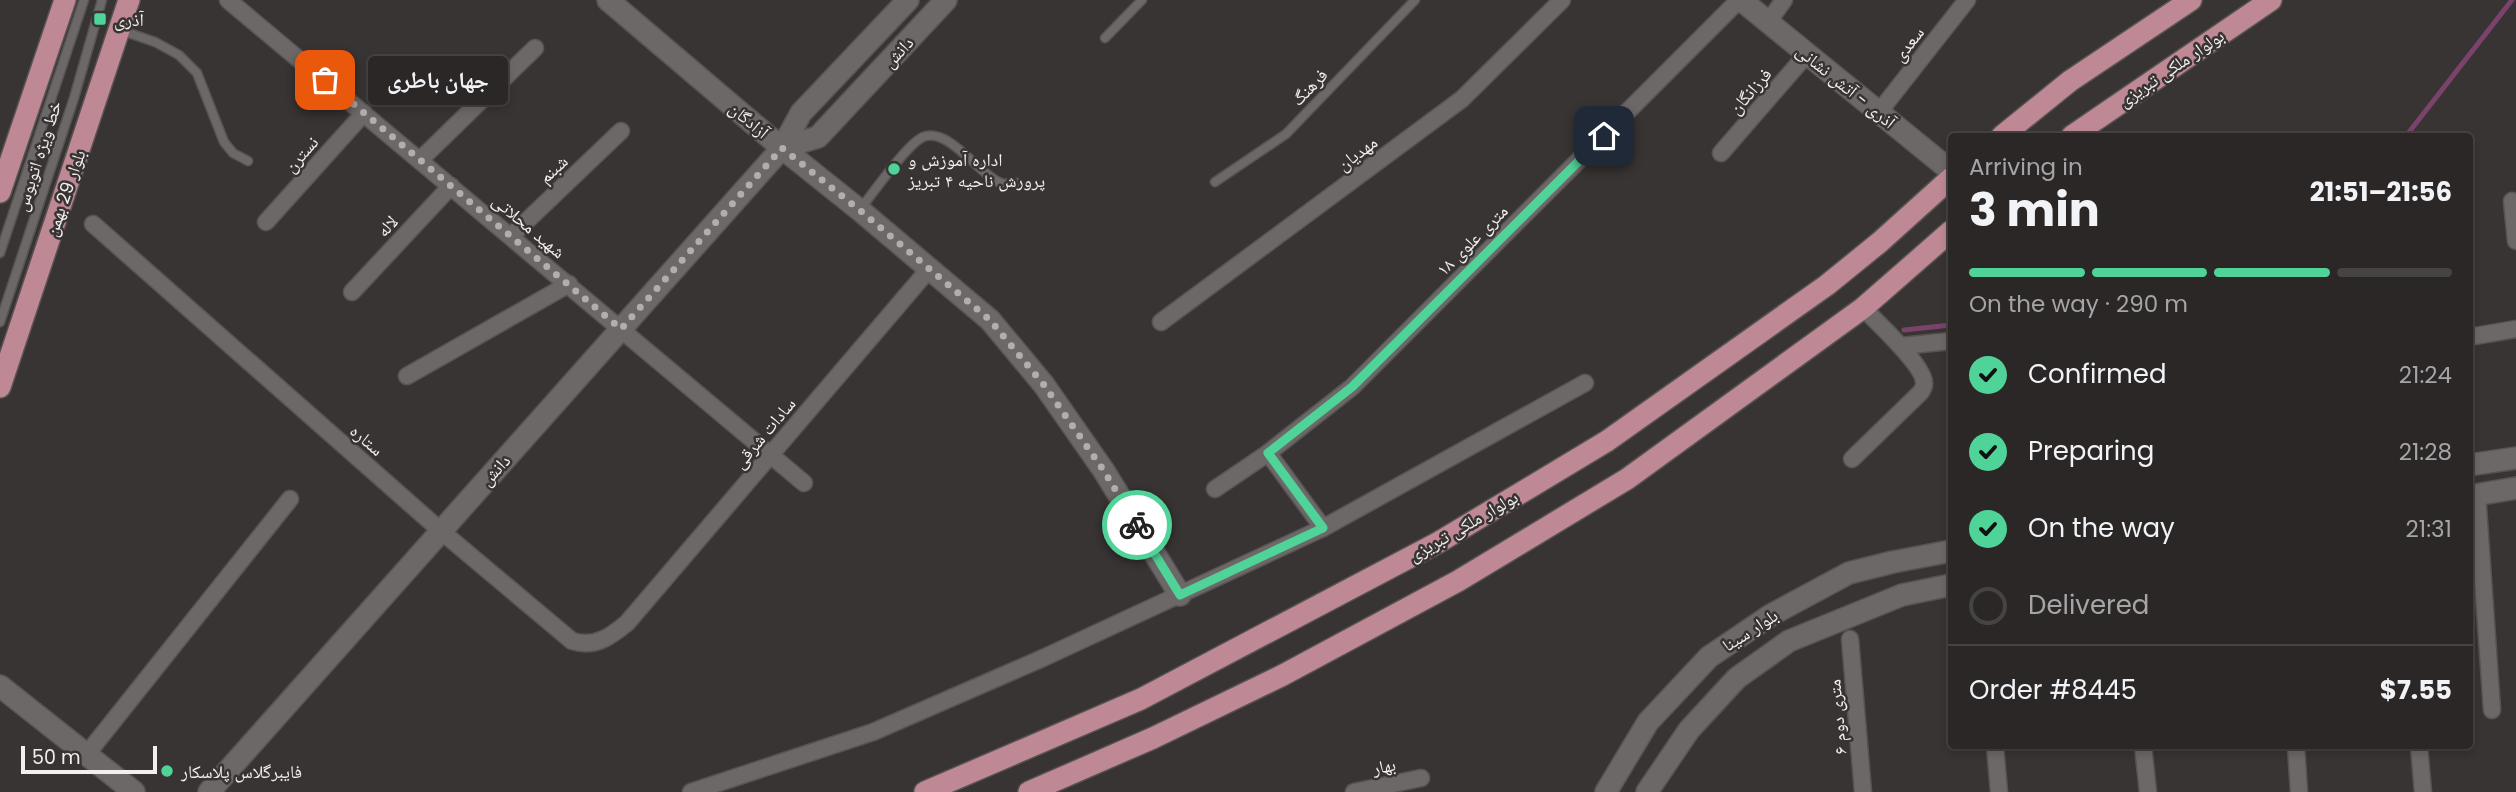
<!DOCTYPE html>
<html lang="en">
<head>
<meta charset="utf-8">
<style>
	:root { --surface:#2a2726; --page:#322f2e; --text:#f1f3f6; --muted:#a5a5a7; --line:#464443; --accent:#50d398 }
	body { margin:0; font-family:Poppins,"Noto Naskh Arabic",sans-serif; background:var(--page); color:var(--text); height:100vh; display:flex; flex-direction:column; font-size:26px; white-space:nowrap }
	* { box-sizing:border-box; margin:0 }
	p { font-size:23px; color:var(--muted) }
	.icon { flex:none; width:38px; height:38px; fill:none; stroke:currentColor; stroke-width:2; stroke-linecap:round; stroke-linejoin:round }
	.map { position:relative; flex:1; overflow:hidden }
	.drawer { position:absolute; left:1948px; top:133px; width:525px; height:616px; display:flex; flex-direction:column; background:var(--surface); border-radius:7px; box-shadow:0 4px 10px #0003,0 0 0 2px var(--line) }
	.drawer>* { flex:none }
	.scale { position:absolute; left:21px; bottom:18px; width:136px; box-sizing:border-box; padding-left:7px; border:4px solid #f2f0ef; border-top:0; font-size:19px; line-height:24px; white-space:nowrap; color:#f2f0ef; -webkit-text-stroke:5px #383433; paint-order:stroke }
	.pin { position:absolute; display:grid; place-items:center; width:60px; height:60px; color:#fff; margin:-30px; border-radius:14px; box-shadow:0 4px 10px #0006 }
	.courier { position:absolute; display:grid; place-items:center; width:70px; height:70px; margin:-35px; border:5px solid #50d398; border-radius:50%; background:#fff; color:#222; box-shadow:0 2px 9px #0007 }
	.bubble { position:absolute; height:49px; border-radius:7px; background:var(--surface); box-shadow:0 4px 10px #0003,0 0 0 2px var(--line); font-size:23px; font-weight:700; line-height:49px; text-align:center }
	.headline em { font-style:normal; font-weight:700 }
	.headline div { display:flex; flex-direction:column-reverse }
	.headline { display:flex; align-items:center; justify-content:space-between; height:119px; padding:0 21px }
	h1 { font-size:46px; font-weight:700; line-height:52px }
	.bar { display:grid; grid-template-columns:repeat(4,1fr); gap:10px 7px; align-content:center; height:84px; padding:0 21px }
	.bar i { height:9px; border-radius:5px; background:var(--line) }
	.bar .active { background:var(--accent) }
	.bar p { grid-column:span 4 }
	.line { display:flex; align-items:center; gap:18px; padding:0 21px; border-top:2px solid var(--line) }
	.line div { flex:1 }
	ol { padding:0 21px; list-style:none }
	li { display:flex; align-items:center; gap:21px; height:77px }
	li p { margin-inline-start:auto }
	li .icon { padding:7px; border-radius:50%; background:var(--accent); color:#111; stroke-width:4 }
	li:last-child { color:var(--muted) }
	li i { width:38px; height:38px; border:4px solid var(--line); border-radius:50% }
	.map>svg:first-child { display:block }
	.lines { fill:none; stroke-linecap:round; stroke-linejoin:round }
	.stream { stroke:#7b426c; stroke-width:5 }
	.lane-casing { stroke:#575352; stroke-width:11 }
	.street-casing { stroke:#575352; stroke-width:19 }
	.secondary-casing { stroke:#575352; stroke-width:24 }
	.primary-casing { stroke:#575352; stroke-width:24 }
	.lane { stroke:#6c6867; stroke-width:8 }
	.street { stroke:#6c6867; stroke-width:16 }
	.secondary { stroke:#6c6867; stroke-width:21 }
	.primary { stroke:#be8895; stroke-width:21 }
	.done { stroke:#b1aead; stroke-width:7; stroke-dasharray:0 12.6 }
	.route { stroke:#50d398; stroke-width:9 }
	.poi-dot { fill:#50d398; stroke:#383433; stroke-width:2.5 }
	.labels { text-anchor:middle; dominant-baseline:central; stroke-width:5; stroke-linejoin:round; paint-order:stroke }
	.poi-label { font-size:18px; fill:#f2f0ef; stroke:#383433; text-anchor:start }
	.street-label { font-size:18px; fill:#f2f0ef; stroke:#383433 }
</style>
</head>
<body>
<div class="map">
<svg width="2516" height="792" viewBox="0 0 2516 792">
	<rect width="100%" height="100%" fill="#383433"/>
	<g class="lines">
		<!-- stream -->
		<g class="stream">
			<path d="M 2406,136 L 2512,0"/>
			<path d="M 1904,330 L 1951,325"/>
		</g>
		<!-- lane casing -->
		<g class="lane-casing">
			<g id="lane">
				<path d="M 120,30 L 155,42 L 179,55 L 197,73 L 224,142 L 233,153 L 248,161"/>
				<path d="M 1105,38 L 1142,0"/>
				<path d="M 1215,182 L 1286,134 L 1415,0"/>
				<path d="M 861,208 C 874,192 907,144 923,137 C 948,126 979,175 1001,183 C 1006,185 1012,183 1017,183"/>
				<path d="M 0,253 L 84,0"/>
				<path d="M 0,322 L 74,98 L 102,0"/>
			</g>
		</g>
		<!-- street casing -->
		<g class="street-casing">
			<g id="street">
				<path d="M 228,0 L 804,483"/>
				<path d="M 1768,22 L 1784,0"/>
				<path d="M 1879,112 L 1967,0"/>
				<path d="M 1721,153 L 1807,54"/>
				<path d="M 420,160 L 535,48"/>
				<path d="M 2512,201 L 2516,241"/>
				<path d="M 266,222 L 364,113"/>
				<path d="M 93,224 L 441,531 L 572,641 C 595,648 610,637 627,623 L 930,268"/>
				<path d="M 511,236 L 621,131"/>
				<path d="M 352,292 L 451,186"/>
				<path d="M 1161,322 L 1462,99 L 1562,0"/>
				<path d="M 2469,337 L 2516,329"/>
				<path d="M 1901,346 L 1951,341"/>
				<path d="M 407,376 L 569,284"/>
				<path d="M 1268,453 L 1323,528"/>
				<path d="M 1852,459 L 1921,392 C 1923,388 1925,386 1924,382 C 1923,365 1876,321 1863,308"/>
				<path d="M 1215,489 L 1268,453 L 1352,387 L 1739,0"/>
				<path d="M 2477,494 L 2492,710"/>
				<path d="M 1850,639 L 1863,792"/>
				<path d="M 1995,746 L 1999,792"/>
				<path d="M 2143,746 L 2148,792"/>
				<path d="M 2296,746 L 2299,792"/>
				<path d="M 2419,746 L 2423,792"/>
				<path d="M 87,754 L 290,499"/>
				<path d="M 691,792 L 873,732 L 1043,658 L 1323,528 L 1585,383"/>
				<path d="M 1354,792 L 1421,778"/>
			</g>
		</g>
		<!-- secondary casing -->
		<g class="secondary-casing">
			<g id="secondary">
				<path d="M 608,0 L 782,148 L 862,212 L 990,320 L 1044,385 L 1104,471 L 1180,595"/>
				<path d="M 1741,0 L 1951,171"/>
				<path d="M 782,148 L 818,137 L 946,0"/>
				<path d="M 2469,465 L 2516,458"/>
				<path d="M 2469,496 L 2516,488"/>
				<path d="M 0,686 L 134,792"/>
				<path d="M 209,792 L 782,148 L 801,113 L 908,0"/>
				<path d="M 1606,792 L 1648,722 L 1709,657 L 1771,615 L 1849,573 L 1893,562 L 1951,551"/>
				<path d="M 1647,792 L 1689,730 L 1737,678 L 1789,641 L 1902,595 L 1951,585"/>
			</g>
		</g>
		<!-- primary casing -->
		<g class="primary-casing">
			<g id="primary">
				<path d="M 2002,136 L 2070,81 L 2191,0"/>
				<path d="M 2072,136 L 2271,0"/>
				<path d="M 0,192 L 65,0"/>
				<path d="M 0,387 L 129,0"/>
				<path d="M 925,792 L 1141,699 L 1439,542 L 1607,441 L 1827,285 L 1880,242 L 1951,178"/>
				<path d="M 1029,792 L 1153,738 L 1283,675 L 1458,581 L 1627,479 L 1863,308 L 1951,231"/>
			</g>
		</g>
		<!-- lane -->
		<use href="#lane" class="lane"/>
		<!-- street -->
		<use href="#street" class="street"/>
		<!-- secondary -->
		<use href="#secondary" class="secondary"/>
		<!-- primary -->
		<use href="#primary" class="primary"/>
	</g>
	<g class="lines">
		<!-- done -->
		<path class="done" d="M 325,80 L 621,329 L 782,148 L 862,212 L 990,320 L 1044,385 L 1104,471 L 1137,525"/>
		<!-- route -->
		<path class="route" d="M 1137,525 L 1180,595 L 1323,528 L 1268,453 L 1352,387 L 1604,136"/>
	</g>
	<!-- markers -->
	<g class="poi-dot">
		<rect x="93" y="12" width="14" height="14" rx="3.5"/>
		<circle cx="894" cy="169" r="7"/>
		<circle cx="167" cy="771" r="7"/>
	</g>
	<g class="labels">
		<!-- poi labels -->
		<g class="poi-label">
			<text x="114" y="19">آذری</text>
			<text x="908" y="159">اداره آموزش و<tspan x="908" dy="21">پرورش ناحیه ۴ تبریز</tspan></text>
			<text x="181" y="771">فایبرگلاس پلاسکار</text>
		</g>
		<!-- street labels -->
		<g class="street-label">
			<text transform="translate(1908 44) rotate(-52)">سعدی</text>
			<text transform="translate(898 52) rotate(-47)">دانش</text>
			<text transform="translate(2171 68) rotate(-34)">بولوار ملکی تبریزی</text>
			<text transform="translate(1846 86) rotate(39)">آذرى - آتش نشانى</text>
			<text transform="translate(1309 87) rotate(-46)">فرهنگ</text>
			<text transform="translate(1750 91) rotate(-49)">فرزانگان</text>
			<text transform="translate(749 120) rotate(40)">آزادگان</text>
			<text transform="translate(1357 153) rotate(-37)">مهدیان</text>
			<text transform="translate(301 154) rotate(-48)">نسترن</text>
			<text transform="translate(38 156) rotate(-72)">خط ویژه اتوبوس</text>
			<text transform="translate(553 169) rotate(-43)">شبنم</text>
			<text transform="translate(65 193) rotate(-71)">بلوار 29 بهمن</text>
			<text transform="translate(387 226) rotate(-47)">لاله</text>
			<text transform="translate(529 226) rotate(40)">شهید محلاتی</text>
			<text transform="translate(1472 240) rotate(-45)">۱۸ متری علوی</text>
			<text transform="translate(764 433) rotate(-50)">سادات شرقی</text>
			<text transform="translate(367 440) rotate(41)">ستاره</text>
			<text transform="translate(495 470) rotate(-48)">دانش</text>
			<text transform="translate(1463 526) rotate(-30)">بولوار ملکی تبریزی</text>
			<text transform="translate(1750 630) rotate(-33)">بلوار سینا</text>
			<text transform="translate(1837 717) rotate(-95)">۶ متری دوم</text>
			<text transform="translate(1384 766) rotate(-11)">بهار</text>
		</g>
	</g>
</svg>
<div class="scale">50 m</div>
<div class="pin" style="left:325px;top:80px;background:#ea580c"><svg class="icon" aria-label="bag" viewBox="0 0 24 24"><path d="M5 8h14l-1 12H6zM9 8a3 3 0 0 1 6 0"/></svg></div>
<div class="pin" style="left:1604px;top:136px;background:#1f2937"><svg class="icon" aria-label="home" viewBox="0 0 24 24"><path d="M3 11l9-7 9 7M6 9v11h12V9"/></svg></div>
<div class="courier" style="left:1137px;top:525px"><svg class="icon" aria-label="bike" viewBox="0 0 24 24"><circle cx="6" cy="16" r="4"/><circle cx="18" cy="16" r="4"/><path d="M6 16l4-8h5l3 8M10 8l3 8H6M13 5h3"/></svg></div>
<div class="bubble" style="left:368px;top:56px;width:140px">جهان باطری</div>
<section class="drawer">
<div class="headline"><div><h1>3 min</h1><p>Arriving in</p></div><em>21:51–21:56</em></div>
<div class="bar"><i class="active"></i><i class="active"></i><i class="active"></i><i></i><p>On the way · 290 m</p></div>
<ol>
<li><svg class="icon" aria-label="check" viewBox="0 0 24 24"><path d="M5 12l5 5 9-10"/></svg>Confirmed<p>21:24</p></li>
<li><svg class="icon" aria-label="check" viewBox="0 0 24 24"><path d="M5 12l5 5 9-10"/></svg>Preparing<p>21:28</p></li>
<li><svg class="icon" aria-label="check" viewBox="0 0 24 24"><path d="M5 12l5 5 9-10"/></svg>On the way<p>21:31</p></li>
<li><i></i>Delivered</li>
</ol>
<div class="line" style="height:91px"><div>Order #8445</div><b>$7.55</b></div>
</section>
</div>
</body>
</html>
